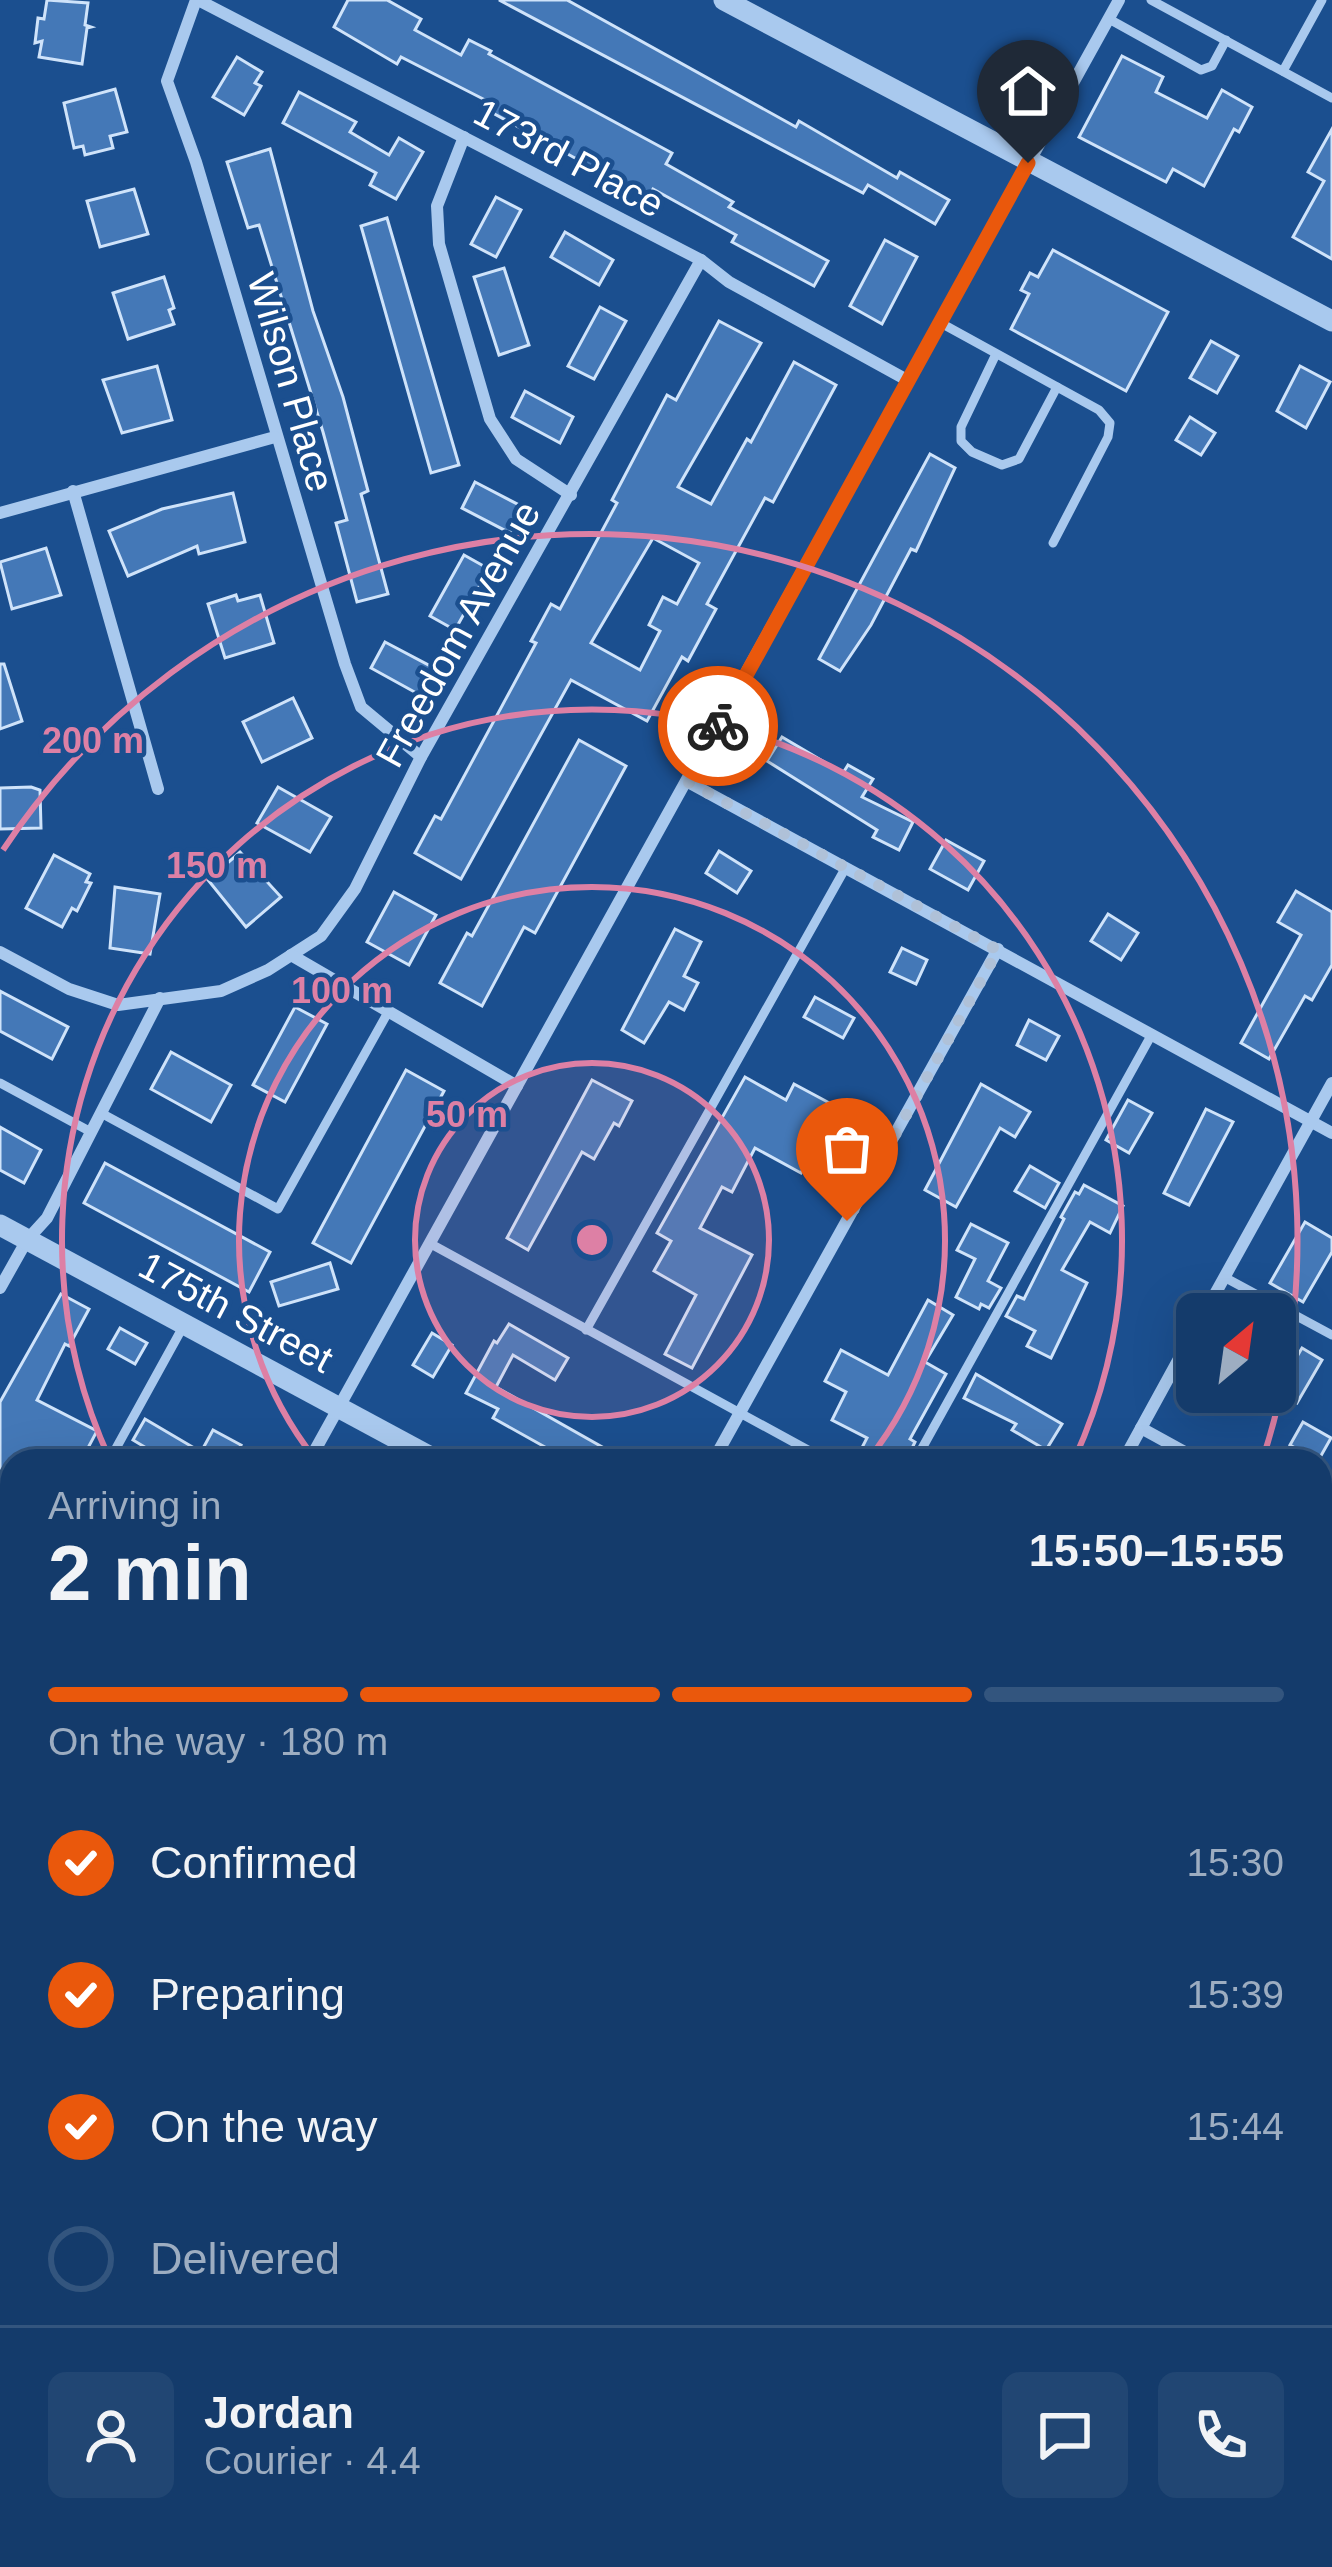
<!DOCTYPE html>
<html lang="en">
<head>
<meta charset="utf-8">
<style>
	:root { --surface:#143b6b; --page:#214673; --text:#f1f3f6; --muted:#9dadc1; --line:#33557e; --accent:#ea580c }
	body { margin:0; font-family:Arial,sans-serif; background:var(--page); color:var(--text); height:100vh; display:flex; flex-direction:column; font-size:45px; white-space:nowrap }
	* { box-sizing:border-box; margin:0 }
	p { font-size:39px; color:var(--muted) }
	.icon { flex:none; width:66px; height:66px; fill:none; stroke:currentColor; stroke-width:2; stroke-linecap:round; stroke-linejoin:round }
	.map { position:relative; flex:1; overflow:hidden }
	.side { position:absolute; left:0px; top:1449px; width:1332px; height:1119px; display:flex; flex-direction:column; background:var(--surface); border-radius:36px 36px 0 0; box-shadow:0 12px 48px #0002,0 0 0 3px var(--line) }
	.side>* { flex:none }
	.needle { width:78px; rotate:29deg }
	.tools { position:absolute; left:1176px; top:1293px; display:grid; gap:24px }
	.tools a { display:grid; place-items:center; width:120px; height:120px; border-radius:18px; background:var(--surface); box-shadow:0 12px 48px #0002,0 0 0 3px var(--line); font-size:60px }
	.pin { position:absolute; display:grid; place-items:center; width:102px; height:102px; color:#fff; margin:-123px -51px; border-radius:50% 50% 50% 0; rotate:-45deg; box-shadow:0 0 12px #0007 }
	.pin .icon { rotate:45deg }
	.courier { position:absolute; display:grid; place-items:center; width:120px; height:120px; margin:-60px; border:9px solid #ea580c; border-radius:50%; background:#fff; color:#222; box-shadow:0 3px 15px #0007 }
	.summary em { font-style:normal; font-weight:600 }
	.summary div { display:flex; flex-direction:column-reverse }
	.summary { display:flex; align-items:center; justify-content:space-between; height:204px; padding:0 48px }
	h1 { font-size:78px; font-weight:600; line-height:90px }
	.bar { display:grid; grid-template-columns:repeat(4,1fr); gap:18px 12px; align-content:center; height:144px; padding:0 48px }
	.bar i { height:15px; border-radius:9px; background:var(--line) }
	.bar .active { background:var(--accent) }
	.bar p { grid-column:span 4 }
	.line { display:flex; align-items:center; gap:30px; padding:0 48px; border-top:3px solid var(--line) }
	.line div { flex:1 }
	.round { display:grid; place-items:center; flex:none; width:126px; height:126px; border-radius:18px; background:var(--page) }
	ol { padding:0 48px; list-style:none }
	li { display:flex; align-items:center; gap:36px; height:132px }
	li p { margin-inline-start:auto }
	li .icon { padding:12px; border-radius:50%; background:var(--accent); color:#fff; stroke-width:4 }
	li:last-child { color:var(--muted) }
	li i { width:66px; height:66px; border:6px solid var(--line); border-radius:50% }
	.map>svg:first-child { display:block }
	.building { fill:#4478b7; stroke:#cfe3fa; stroke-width:3; fill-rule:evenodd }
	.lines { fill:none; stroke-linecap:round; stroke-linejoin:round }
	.service { stroke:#a9c9ee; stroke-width:9 }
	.minor { stroke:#a9c9ee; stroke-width:12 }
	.tertiary { stroke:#a9c9ee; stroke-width:21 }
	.done { stroke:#afc1d8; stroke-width:12; stroke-dasharray:0 21.6 }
	.route { stroke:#ea580c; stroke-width:15 }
	.ring { fill:none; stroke:#dd80a5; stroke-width:6 }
	.labels { text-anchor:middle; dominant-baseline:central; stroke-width:9; stroke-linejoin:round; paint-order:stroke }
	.street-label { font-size:39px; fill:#fff; stroke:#1b4f8f }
	.centre { fill:#dd80a5; stroke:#1b4f8f; stroke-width:6 }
	.ring-label { font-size:36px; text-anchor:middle; font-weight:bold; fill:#dd80a5; stroke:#1b4f8f; stroke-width:9; stroke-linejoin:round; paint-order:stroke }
</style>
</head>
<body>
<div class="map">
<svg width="1332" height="2567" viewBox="0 0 1332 2567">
	<rect width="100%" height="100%" fill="#1b4f8f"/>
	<!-- building -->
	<g class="building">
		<path d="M 47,0 L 88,3 L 85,25 L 91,27 L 87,28 L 82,64 L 39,57 L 42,41 L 35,43 L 38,18 L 44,19 Z"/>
		<path d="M 348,0 L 387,0 L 421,19 L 415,30 L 461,55 L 469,40 L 491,51 L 489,54 L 672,153 L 666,164 L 733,202 L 729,207 L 828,261 L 814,286 L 732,242 L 736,235 L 653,189 L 648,198 L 489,111 L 493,104 L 401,57 L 397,64 L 334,27 Z"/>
		<path d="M 499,0 L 567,0 L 796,127 L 799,121 L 897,178 L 900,172 L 949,200 L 935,224 L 868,185 L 863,193 Z"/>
		<path d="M 1122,56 L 1163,77 L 1156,92 L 1207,118 L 1222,90 L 1252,107 L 1239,132 L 1234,129 L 1204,186 L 1173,169 L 1166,182 L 1079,137 Z"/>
		<path d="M 237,57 L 262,72 L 255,83 L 261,86 L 244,115 L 213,97 Z"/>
		<path d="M 115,89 L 127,132 L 110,136 L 113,148 L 85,155 L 83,146 L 74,148 L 64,103 Z"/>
		<path d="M 299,92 L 356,122 L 350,132 L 389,155 L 399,138 L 423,152 L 396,199 L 370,185 L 376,173 L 283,123 Z"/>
		<path d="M 1332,129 L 1332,259 L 1293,237 L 1324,181 L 1308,172 Z"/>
		<path d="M 270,149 L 313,311 L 343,397 L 368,491 L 361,494 L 388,594 L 357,602 L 336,523 L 347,520 L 323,432 L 259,225 L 248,228 L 227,162 Z"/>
		<path d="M 134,189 L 148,234 L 100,247 L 87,201 Z"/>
		<path d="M 496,197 L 521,210 L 496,257 L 471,244 Z"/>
		<path d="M 387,218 L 459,465 L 431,473 L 361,226 Z"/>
		<path d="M 565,232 L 613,260 L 599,285 L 551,257 Z"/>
		<path d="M 885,240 L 917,257 L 882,324 L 850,306 Z"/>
		<path d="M 1053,250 L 1168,312 L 1126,391 L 1011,329 L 1029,294 L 1021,290 L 1030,273 L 1038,277 Z"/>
		<path d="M 504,268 L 529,345 L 499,355 L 474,277 Z"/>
		<path d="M 164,277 L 174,308 L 169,310 L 174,324 L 128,339 L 113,293 Z"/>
		<path d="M 600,307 L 626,321 L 594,379 L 568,366 Z"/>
		<path d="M 719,321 L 761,343 L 678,487 L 711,504 L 747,439 L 751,442 L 794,362 L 836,385 L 773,502 L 765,498 L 707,604 L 716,609 L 688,661 L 682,657 L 647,721 L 571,680 L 461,879 L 415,853 L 435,816 L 441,819 L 536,643 L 531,641 L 551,604 L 560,609 L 617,503 L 612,500 L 667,395 L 676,400 ZM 653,538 L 699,563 L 677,604 L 663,597 L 649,625 L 660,631 L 640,670 L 591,643 Z"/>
		<path d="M 1211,341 L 1238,356 L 1217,393 L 1190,378 Z"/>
		<path d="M 157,366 L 172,420 L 122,433 L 103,380 Z"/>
		<path d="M 1300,366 L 1330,382 L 1306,428 L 1277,411 Z"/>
		<path d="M 525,391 L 573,417 L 560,443 L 512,417 Z"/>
		<path d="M 1190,417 L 1215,433 L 1201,455 L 1176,440 Z"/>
		<path d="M 930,454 L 955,468 L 916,551 L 911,549 L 871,625 L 840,671 L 819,659 Z"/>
		<path d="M 475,482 L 523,507 L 510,533 L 462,508 Z"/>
		<path d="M 233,493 L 245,542 L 199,554 L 197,546 L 128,576 L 109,531 L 162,509 Z"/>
		<path d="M 46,548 L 61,595 L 12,609 L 0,562 Z"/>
		<path d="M 464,555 L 489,569 L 455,630 L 430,616 Z"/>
		<path d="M 236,595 L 238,601 L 260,595 L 274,643 L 225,658 L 208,604 Z"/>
		<path d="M 385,642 L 434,668 L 420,695 L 371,668 Z"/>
		<path d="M 0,664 L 4,664 L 22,721 L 0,729 Z"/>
		<path d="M 293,698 L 312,738 L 262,762 L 243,722 Z"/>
		<path d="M 782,737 L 843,773 L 848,765 L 873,779 L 862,797 L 913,822 L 899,850 L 873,837 L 877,830 L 767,761 Z"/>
		<path d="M 579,740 L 626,766 L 535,933 L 524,927 L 482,1006 L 440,983 L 467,933 L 472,936 Z"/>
		<path d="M 31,787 L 40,790 L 41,828 L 0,829 L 0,788 Z"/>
		<path d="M 278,787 L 331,817 L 310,852 L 257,823 Z"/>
		<path d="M 946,840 L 984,861 L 968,890 L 930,869 Z"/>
		<path d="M 719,851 L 751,871 L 737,893 L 706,873 Z"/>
		<path d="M 240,852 L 281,897 L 246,927 L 208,880 Z"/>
		<path d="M 54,855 L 90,874 L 86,882 L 91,883 L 77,911 L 72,908 L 62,927 L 26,908 Z"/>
		<path d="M 115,887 L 160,894 L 150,954 L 110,948 Z"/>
		<path d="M 1296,891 L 1332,912 L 1332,965 L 1312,1000 L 1305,996 L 1269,1059 L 1241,1043 L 1301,935 L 1278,922 Z"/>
		<path d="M 394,892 L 436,915 L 409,965 L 367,942 Z"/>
		<path d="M 1108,914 L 1138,933 L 1121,960 L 1091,941 Z"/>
		<path d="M 675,929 L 701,942 L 684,976 L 698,983 L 684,1010 L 669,1002 L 644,1043 L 622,1030 Z"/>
		<path d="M 902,948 L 927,960 L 916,984 L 890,972 Z"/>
		<path d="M 0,991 L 68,1027 L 52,1059 L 0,1031 Z"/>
		<path d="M 815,997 L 854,1018 L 843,1038 L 804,1017 Z"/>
		<path d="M 295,1007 L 327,1024 L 285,1102 L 253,1085 Z"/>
		<path d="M 1029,1020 L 1059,1036 L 1046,1060 L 1017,1045 Z"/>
		<path d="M 171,1052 L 231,1085 L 211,1122 L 151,1089 Z"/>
		<path d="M 406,1070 L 444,1091 L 351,1263 L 313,1243 Z"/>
		<path d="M 745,1077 L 786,1100 L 794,1084 L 837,1107 L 801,1173 L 755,1148 L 732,1192 L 722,1187 L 700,1228 L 752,1255 L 692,1368 L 665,1354 L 696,1295 L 654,1271 L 671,1241 L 657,1233 Z"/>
		<path d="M 592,1080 L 632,1101 L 619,1126 L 614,1123 L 594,1159 L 582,1152 L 528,1250 L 507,1238 Z"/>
		<path d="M 981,1084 L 1030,1112 L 1015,1137 L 1000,1128 L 956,1207 L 925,1190 Z"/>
		<path d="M 1128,1100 L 1152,1113 L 1129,1153 L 1106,1140 Z"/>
		<path d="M 1206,1109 L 1233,1122 L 1189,1205 L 1164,1193 Z"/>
		<path d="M 0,1127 L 41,1150 L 24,1183 L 0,1170 Z"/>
		<path d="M 105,1163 L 270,1252 L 249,1292 L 84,1203 Z"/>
		<path d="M 1030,1166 L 1059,1183 L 1045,1208 L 1015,1191 Z"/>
		<path d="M 1084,1185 L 1123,1206 L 1110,1233 L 1090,1222 L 1062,1270 L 1087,1283 L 1051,1358 L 1027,1346 L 1035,1331 L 1006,1316 L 1017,1296 L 1024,1299 L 1064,1219 L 1061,1217 L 1075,1192 L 1079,1194 Z"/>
		<path d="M 1305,1222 L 1332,1238 L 1332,1252 L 1303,1302 L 1270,1283 Z"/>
		<path d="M 971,1224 L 1008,1243 L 988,1281 L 1001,1288 L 989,1308 L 981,1304 L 979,1309 L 956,1297 L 975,1259 L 957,1250 Z"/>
		<path d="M 330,1263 L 338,1289 L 279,1306 L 271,1282 Z"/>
		<path d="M 61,1294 L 89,1309 L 69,1346 L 65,1344 L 37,1400 L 97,1431 L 81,1461 L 12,1461 L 0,1487 L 0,1402 Z"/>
		<path d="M 928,1300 L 953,1315 L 925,1362 L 946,1374 L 910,1439 L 915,1442 L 906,1461 L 855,1461 L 867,1438 L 832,1420 L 846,1392 L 825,1381 L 841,1350 L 888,1375 Z"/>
		<path d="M 509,1324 L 568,1358 L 555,1380 L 513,1355 L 496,1387 L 627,1461 L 570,1461 L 493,1418 L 498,1409 L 466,1393 L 494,1341 L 497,1343 Z"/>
		<path d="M 120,1328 L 147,1343 L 135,1364 L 108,1349 Z"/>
		<path d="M 432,1333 L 452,1345 L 433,1377 L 413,1365 Z"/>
		<path d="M 1302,1348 L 1322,1360 L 1297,1403 L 1277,1391 Z"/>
		<path d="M 976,1374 L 1062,1424 L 1046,1450 L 1012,1430 L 1016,1424 L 964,1398 Z"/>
		<path d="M 145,1419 L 201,1452 L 213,1430 L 241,1445 L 232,1461 L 168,1461 L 133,1440 Z"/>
		<path d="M 1303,1422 L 1331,1438 L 1318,1461 L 1290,1445 Z"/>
	</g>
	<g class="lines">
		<!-- service -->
		<g class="service">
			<path d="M 1151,0 L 1332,98"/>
			<path d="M 1109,19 L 1201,70 L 1212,66 L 1226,40"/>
			<path d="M 1283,71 L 1322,0"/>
			<path d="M 939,322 L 1099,410 L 1110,423 L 1108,437 L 1053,543"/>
			<path d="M 996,354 L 961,427 L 961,441 L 972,452 L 1002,465 L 1019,459 L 1057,387"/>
			<path d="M 0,1083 L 91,1132"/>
			<path d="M 101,1113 L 278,1209 L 387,1014"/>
			<path d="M 431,1244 L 828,1461"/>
			<path d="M 1224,1277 L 1332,1335"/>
			<path d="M 586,1330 L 846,867"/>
			<path d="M 109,1461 L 184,1325"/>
			<path d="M 915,1461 L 1152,1034"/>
			<path d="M 0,1658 L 12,1636"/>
			<path d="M 1320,1723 L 1332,1730"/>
			<path d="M 1320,2174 L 1332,2152"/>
			<path d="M 0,2392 L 12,2370"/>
			<path d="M 298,2567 L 305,2556"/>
			<path d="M 711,2567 L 717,2556"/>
			<path d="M 1102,2567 L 1108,2556"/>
		</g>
		<!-- minor -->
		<g class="minor">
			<path d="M 196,0 L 167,81 L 196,162 L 345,664 L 361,707 L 421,757"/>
			<path d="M 198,0 L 701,260 L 729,282 L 907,380"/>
			<path d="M 464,137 L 437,206 L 439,244 L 490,419 L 516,459 L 571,495"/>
			<path d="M 73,491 L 158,789"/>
			<path d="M 0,513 L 275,437"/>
			<path d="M 688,782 L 1332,1133"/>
			<path d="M 0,952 L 69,989 L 118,1005 L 221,991 L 268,970 L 321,936 L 355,889 L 421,757 L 701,260"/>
			<path d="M 291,955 L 517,1086"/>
			<path d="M 0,1288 L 27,1240 L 47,1218 L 160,998"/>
			<path d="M 1204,1314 L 1332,1083"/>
			<path d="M 1141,1428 L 1201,1461"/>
			<path d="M 309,1461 L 1119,0"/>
			<path d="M 713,1461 L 998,949"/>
			<path d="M 1123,1461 L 1197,1326"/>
			<path d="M 1320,1526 L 1332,1532"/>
			<path d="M 0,2019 L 12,1998"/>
			<path d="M 0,2505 L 12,2511"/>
			<path d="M 94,2556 L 115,2567"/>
			<path d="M 503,2567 L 510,2556"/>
			<path d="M 914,2567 L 920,2556"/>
			<path d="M 1317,2567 L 1332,2541"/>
		</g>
		<!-- tertiary -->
		<g class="tertiary">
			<path d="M 724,0 L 1332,321"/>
			<path d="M 0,1225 L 438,1461"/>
			<path d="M 1320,1932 L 1332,1938"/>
		</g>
	</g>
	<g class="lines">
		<!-- done -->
		<path class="done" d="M 718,726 L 688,782 L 998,950 L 847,1221"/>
		<!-- route -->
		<path class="route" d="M 718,726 L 1028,163"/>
	</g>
	<!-- distance rings -->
	<circle cx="592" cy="1240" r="177" fill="#dd80a5" fill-opacity=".12"/>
	<g class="ring">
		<circle cx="592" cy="1240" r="177"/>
		<path d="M316 1460A353 353 0 1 1 868 1460"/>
		<path d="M110 1460A530 530 0 1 1 1074 1460"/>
		<path d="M3 850A706 706 0 0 1 1263 1458"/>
	</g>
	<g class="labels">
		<!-- street labels -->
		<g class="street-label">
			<text transform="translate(569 158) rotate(28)">173rd Place</text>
			<text transform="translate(291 382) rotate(74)">Wilson Place</text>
			<text transform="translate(458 634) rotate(-61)">Freedom Avenue</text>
			<text transform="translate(236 1312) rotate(28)">175th Street</text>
		</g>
	</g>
	<circle cx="592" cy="1240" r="18" class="centre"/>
	<g class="ring-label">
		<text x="93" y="753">200 m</text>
		<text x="217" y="878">150 m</text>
		<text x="342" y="1003">100 m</text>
		<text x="467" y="1127">50 m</text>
	</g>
</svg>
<div class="tools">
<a><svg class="needle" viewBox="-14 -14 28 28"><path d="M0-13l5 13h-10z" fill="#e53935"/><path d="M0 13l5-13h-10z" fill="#9dadc1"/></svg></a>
</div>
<div class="pin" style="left:847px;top:1221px;background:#ea580c"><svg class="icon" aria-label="bag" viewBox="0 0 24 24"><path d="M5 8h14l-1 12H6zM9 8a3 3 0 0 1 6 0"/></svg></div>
<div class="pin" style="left:1028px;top:163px;background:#1f2937"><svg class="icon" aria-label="home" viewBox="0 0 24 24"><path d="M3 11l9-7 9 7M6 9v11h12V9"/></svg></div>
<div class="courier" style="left:718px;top:726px"><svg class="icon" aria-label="bike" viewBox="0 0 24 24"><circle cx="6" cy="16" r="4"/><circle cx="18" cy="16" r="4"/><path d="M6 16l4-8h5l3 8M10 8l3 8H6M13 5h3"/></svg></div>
<section class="side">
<div class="summary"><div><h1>2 min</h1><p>Arriving in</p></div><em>15:50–15:55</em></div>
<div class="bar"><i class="active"></i><i class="active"></i><i class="active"></i><i></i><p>On the way · 180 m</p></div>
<ol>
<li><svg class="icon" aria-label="check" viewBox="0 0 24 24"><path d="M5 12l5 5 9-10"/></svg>Confirmed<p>15:30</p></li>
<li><svg class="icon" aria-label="check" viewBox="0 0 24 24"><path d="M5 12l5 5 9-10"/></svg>Preparing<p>15:39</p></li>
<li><svg class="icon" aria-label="check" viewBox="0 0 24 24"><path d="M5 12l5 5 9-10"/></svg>On the way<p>15:44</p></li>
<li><i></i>Delivered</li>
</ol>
<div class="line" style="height:216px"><a class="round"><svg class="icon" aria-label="person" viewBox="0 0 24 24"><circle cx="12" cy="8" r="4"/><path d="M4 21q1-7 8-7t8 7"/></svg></a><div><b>Jordan</b><p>Courier · 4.4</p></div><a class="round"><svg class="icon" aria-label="chat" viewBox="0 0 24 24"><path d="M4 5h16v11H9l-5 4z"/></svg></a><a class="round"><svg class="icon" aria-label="phone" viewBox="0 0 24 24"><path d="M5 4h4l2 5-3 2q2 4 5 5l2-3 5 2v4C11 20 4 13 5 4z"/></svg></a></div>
</section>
</div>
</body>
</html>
